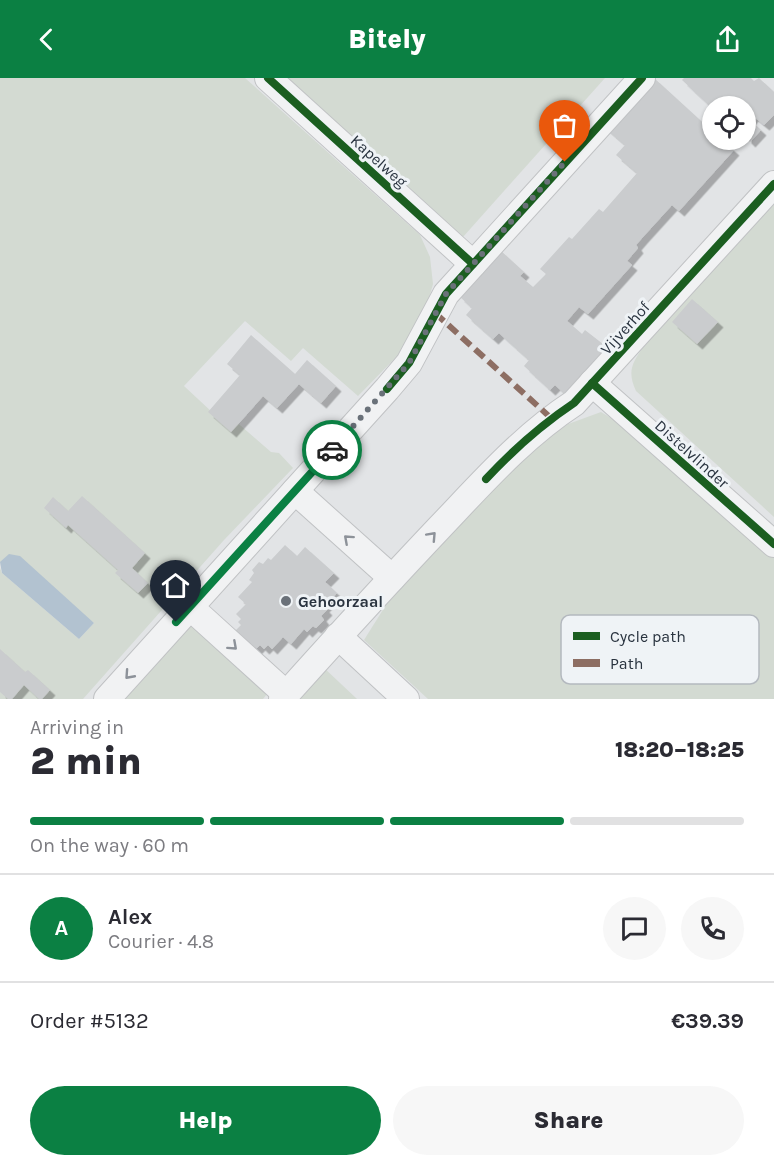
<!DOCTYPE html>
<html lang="en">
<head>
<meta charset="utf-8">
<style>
	:root { --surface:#fff; --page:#f7f7f7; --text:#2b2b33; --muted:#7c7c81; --line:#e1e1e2; --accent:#0b8043 }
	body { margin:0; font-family:Karla,sans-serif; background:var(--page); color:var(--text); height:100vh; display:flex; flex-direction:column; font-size:22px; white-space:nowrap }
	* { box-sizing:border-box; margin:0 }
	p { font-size:20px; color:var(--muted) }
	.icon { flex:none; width:33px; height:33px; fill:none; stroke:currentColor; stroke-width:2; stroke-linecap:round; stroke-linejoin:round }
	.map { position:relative; height:621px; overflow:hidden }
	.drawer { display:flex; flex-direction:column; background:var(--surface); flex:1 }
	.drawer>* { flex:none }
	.tools { position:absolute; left:702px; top:18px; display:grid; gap:12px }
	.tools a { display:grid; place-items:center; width:54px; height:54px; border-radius:50%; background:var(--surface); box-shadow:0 2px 4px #0004; font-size:30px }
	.pin { position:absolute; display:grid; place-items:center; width:51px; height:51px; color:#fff; margin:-62px -26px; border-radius:50% 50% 50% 0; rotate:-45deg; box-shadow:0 0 6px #0007 }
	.pin .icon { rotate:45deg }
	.courier { position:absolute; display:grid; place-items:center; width:60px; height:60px; margin:-30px; border:4px solid #0b8043; border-radius:50%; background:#fff; color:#222; box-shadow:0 2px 8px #0007 }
	.summary em { font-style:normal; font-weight:800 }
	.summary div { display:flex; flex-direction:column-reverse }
	.summary { display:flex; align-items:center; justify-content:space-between; height:102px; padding:0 30px }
	h1 { font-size:39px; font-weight:800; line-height:45px }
	.bar { display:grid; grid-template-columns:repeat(4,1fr); gap:9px 6px; align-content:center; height:72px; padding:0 30px }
	.bar i { height:8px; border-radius:4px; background:var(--line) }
	.bar .active { background:var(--accent) }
	.bar p { grid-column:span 4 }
	.line { display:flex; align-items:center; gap:15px; padding:0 30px; border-top:2px solid var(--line) }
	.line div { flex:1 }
	.round { display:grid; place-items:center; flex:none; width:63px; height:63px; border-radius:32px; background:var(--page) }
	.action { display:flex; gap:12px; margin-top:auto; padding:12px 30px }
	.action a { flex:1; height:69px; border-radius:36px; background:var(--accent); color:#fff; font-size:24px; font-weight:800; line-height:69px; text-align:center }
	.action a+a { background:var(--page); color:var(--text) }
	header { display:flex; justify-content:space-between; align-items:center; height:78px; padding:0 30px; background:var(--accent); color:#fff; font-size:27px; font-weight:800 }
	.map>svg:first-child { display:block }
	.green { fill:#d3dad2 }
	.water { fill:#b2c2d0 }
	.building { fill:#caccce; filter:url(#shadow) }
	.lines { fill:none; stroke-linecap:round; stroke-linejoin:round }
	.minor-casing { stroke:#c0c2c4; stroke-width:28 }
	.minor { stroke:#f1f2f3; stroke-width:26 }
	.quiet { stroke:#8d6e63; stroke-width:6; stroke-dasharray:12 6; stroke-linecap:butt }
	.cycleway-casing { stroke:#eff3f6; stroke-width:11 }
	.cycleway { stroke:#1b5e20; stroke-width:8 }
	.oneway { stroke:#8d9299 }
	.done { stroke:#6a7179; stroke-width:6; stroke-dasharray:0 10.8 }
	.route { stroke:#0b8043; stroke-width:8 }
	.poi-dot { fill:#6a7179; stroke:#eff3f6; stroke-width:2 }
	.labels { text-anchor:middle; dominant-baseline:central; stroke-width:6; stroke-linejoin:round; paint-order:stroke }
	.street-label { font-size:16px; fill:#29333f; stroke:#eff3f6 }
	.poi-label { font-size:16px; font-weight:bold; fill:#29333f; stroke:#eff3f6; text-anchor:start }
	.key { fill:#eff3f6; stroke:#b4b9bf; stroke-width:1.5 }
	.key-label { font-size:16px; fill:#29333f }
</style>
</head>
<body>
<header><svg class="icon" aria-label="back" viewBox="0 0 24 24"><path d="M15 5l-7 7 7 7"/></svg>Bitely<svg class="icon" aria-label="share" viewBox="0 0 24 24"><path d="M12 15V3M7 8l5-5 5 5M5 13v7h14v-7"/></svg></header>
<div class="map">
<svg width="774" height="621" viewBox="0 0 774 621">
	<defs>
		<filter id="shadow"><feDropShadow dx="5.5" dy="5.5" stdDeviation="0" flood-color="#0004"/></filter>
	</defs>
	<rect width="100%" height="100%" fill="#e2e4e6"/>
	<!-- green -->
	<g class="green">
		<path d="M 0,0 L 245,0 L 420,157 L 430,179 L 433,206 L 423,241 L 412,263 L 358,318 L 303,270 L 291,283 L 245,243 L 184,308 L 227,348 L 233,341 L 271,374 L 279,375 L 293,390 L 224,462 L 83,621 L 0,621 L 0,490 L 2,495 L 79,561 L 94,545 L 0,484 L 0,486 Z"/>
		<path d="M 286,0 L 605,0 L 463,159 Z"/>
		<path d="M 774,125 L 774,439 L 636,313 C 627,293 632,286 643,269 Z"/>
		<path d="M 601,334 L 626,349 L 774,475 L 774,621 L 428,621 L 364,562 L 406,495 L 497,397 L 560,349 Z"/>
		<path d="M 188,545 L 267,616 L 263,621 L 120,621 Z"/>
		<path d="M 323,589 L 357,621 L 294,621 Z"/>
	</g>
	<!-- water -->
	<path class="water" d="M 9,476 L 20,478 L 94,545 L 79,561 L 2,495 L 0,484 Z"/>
	<!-- building -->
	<g class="building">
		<path d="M 644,0 L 654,0 L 712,53 L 712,62 L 722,62 L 734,72 L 679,133 L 672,127 L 642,160 L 636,167 L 638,170 L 627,183 L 632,187 L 588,236 L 579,229 L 567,243 L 582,256 L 585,252 L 608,270 L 565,316 L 555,307 L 550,312 L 524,288 L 529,282 L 499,255 L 493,261 L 466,237 L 472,230 L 459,218 L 500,172 L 524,194 L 520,198 L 533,209 L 546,196 L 540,191 L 569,159 L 572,161 L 599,131 L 603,134 L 637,95 L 616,77 L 625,67 L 602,47 Z"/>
		<path d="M 684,0 L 751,0 L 754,3 L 759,0 L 774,14 L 774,37 L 764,47 L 753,38 L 750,42 L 761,52 L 750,64 L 746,60 L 746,28 L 712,30 L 682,2 Z"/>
		<path d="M 692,221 L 718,244 L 697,266 L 672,244 Z"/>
		<path d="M 251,257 L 295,296 L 307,282 L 336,308 L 321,325 L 299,306 L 277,330 L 263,318 L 231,354 L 208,334 L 240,297 L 227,286 Z"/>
		<path d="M 82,418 L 145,475 L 132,490 L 148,505 L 138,515 L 115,495 L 118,492 L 68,447 L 66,450 L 44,430 L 53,419 L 68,433 Z"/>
		<path d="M 285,467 L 297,478 L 305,469 L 334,495 L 325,504 L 337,515 L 324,529 L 327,532 L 321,538 L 324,542 L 316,550 L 313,548 L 307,554 L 304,551 L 291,566 L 283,559 L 272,571 L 268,567 L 264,571 L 260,567 L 255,572 L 235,553 L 241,547 L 238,544 L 241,541 L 236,536 L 246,526 L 238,519 L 252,504 L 249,502 L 254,495 L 252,492 L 259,484 L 263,486 L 268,480 L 271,482 Z"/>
		<path d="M 0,571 L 25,594 L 28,592 L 50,612 L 42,621 L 39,621 L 24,607 L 12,621 L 8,621 L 0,614 Z"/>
	</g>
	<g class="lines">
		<!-- minor casing -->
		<g class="minor-casing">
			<g id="minor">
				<path d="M 268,0 L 473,186"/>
				<path d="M 592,305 L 774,466"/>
				<path d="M 295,413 L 392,500"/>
				<path d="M 190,529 L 286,616"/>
				<path d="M 338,558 L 406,621"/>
				<path d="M 107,621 L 387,311 L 409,285 L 446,216 L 642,0"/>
				<path d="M 282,621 C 334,563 386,506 440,449 C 482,405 522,359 574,325 L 774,106"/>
			</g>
		</g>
		<!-- minor -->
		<use href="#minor" class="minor"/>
		<!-- quiet -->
		<path class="quiet" d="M 435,235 L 551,340"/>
		<!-- cycleway casing -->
		<g class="cycleway-casing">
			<g id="cycleway">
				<path d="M 268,0 L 473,186"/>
				<path d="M 592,305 L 774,466"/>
				<path d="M 387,311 L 409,285 L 446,216 L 642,0"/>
				<path d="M 486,401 C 513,372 541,347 574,325 L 774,106"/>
			</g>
		</g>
		<!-- cycleway -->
		<use href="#cycleway" class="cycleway"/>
	</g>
	<!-- one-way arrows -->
	<defs><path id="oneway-chevron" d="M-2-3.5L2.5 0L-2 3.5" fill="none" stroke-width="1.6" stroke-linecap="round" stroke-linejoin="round" transform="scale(1.5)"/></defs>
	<g class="oneway">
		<use href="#oneway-chevron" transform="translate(432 458) rotate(-47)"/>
		<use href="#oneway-chevron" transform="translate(348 461) rotate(-138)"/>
		<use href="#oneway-chevron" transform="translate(233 568) rotate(42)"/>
		<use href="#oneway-chevron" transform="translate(129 597) rotate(132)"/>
	</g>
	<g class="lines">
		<!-- done -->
		<path class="done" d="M 332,372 L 409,285 L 446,216 L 565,84"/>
		<!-- route -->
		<path class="route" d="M 176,544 L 332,372"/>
	</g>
	<!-- markers -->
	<circle class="poi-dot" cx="286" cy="523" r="6"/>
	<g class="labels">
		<!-- street labels -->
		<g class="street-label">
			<text transform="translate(379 83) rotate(42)">Kapelweg</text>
			<text transform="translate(625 250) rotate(-48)">Vijverhof</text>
			<text transform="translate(692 376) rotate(42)">Distelvlinder</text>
		</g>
		<!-- poi labels -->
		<g class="poi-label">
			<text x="298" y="523">Gehoorzaal</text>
		</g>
	</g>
	<!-- legend -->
	<rect x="561" y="537" width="198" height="69" rx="9" class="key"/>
	<rect x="573" y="554" width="27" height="8" fill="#1b5e20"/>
	<rect x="573" y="581" width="27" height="8" fill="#8d6e63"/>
	<g class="key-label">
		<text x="610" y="564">Cycle path</text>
		<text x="610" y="591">Path</text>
	</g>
</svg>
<div class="tools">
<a><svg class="icon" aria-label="locate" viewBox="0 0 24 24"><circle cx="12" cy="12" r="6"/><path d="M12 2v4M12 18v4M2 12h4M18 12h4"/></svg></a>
</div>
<div class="pin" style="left:565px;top:84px;background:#ea580c"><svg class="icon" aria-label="bag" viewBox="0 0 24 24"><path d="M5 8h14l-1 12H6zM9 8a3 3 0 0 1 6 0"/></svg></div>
<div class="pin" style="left:176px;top:544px;background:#1f2937"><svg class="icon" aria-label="home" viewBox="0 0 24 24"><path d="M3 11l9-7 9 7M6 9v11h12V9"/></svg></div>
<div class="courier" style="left:332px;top:372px"><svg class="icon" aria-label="car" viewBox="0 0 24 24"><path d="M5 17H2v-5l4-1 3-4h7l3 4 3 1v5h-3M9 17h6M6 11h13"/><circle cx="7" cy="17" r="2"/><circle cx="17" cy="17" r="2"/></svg></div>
</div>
<section class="drawer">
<div class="summary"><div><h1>2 min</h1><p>Arriving in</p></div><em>18:20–18:25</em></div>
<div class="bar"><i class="active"></i><i class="active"></i><i class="active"></i><i></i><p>On the way · 60 m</p></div>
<div class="line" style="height:108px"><b class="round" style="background:var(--accent);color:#fff">A</b><div><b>Alex</b><p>Courier · 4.8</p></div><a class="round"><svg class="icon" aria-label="chat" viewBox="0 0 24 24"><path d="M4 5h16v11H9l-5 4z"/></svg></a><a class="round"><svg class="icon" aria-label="phone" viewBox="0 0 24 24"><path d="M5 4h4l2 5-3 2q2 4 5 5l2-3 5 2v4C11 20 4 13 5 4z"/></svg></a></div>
<div class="line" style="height:78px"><div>Order #5132</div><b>€39.39</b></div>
<div class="action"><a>Help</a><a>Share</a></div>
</section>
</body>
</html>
